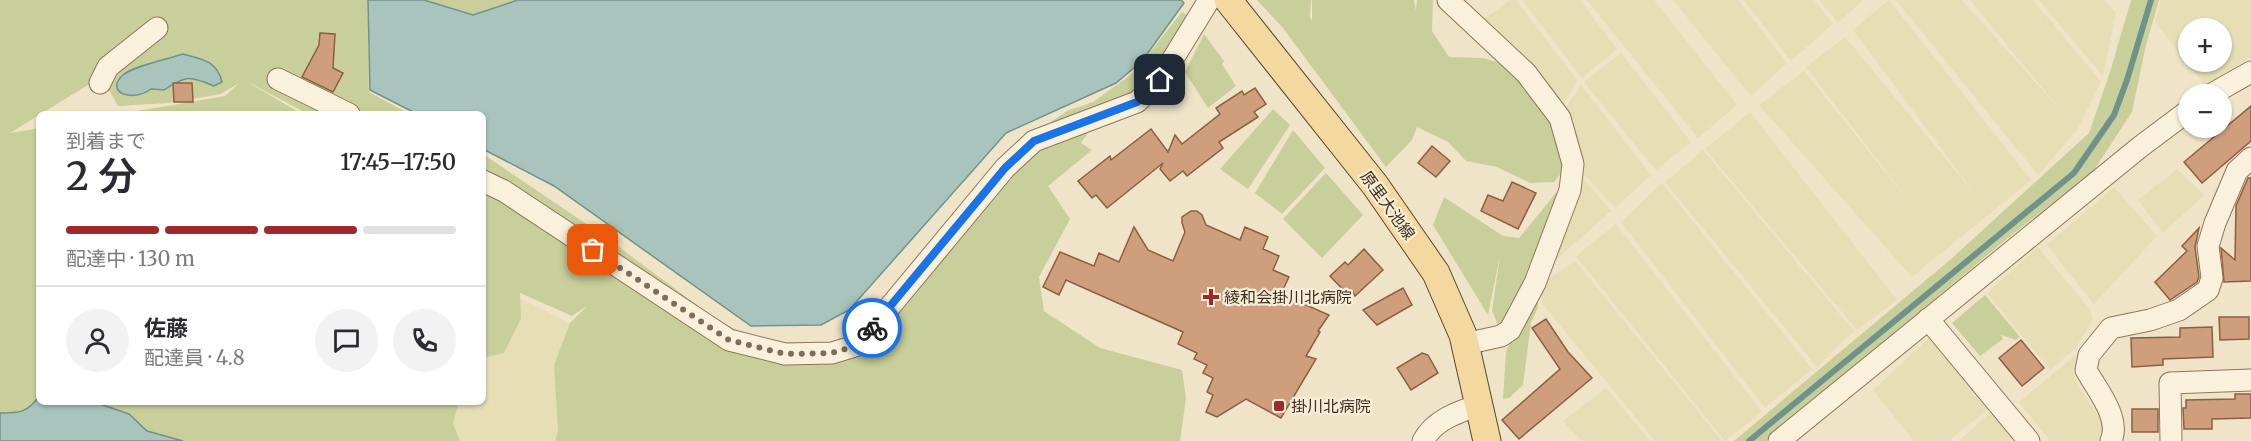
<!DOCTYPE html>
<html lang="ja">
<head>
<meta charset="utf-8">
<style>
	:root { --surface:#fff; --page:#f2f2f3; --text:#2b2b33; --muted:#7c7c81; --line:#e1e1e2; --accent:#9e2a2b }
	body { margin:0; font-family:Merriweather,"Noto Sans JP",serif; background:var(--page); color:var(--text); height:100vh; display:flex; flex-direction:column; font-size:22px; white-space:nowrap }
	* { box-sizing:border-box; margin:0 }
	p { font-size:20px; color:var(--muted) }
	.icon { flex:none; width:33px; height:33px; fill:none; stroke:currentColor; stroke-width:2; stroke-linecap:round; stroke-linejoin:round }
	.map { position:relative; flex:1; overflow:hidden }
	.side { position:absolute; left:36px; top:111px; width:450px; height:294px; display:flex; flex-direction:column; background:var(--surface); border-radius:9px; box-shadow:0 2px 4px #0004 }
	.side>* { flex:none }
	.buttons { position:absolute; left:2178px; top:18px; display:grid; gap:12px }
	.buttons a { display:grid; place-items:center; width:54px; height:54px; border-radius:50%; background:var(--surface); box-shadow:0 2px 4px #0004; font-size:30px }
	.pin { position:absolute; display:grid; place-items:center; width:51px; height:51px; color:#fff; margin:-26px; border-radius:12px; box-shadow:0 3px 9px #0006 }
	.courier { position:absolute; display:grid; place-items:center; width:60px; height:60px; margin:-30px; border:4px solid #1a73e8; border-radius:50%; background:#fff; color:#222; box-shadow:0 2px 8px #0007 }
	.overview em { font-style:normal; font-weight:600 }
	.overview div { display:flex; flex-direction:column-reverse }
	.overview { display:flex; align-items:center; justify-content:space-between; height:102px; padding:0 30px }
	h1 { font-size:39px; font-weight:600; line-height:45px }
	.bar { display:grid; grid-template-columns:repeat(4,1fr); gap:9px 6px; align-content:center; height:72px; padding:0 30px }
	.bar i { height:8px; border-radius:4px; background:var(--line) }
	.bar .current { background:var(--accent) }
	.bar p { grid-column:span 4 }
	.line { display:flex; align-items:center; gap:15px; padding:0 30px; border-top:2px solid var(--line) }
	.line div { flex:1 }
	.round { display:grid; place-items:center; flex:none; width:63px; height:63px; border-radius:32px; background:var(--page) }
	.map>svg:first-child { display:block }
	.farmland { fill:#e6deb5; fill-rule:evenodd }
	.green { fill:#c9cf9b }
	.water { fill:#a9c4bc; stroke:#6f938a; stroke-width:1.5 }
	.lines { fill:none; stroke-linecap:round; stroke-linejoin:round }
	.stream { stroke:#6f938a; stroke-width:6 }
	.building { fill:#cf9f7d; stroke:#8d5f41; stroke-width:1.5 }
	.minor-casing { stroke:#8d765c; stroke-width:23 }
	.major-casing { stroke:#5b4430; stroke-width:29 }
	.minor { stroke:#faf1dc; stroke-width:21 }
	.major { stroke:#f3d9a0; stroke-width:27 }
	.done { stroke:#7c6e5b; stroke-width:6; stroke-dasharray:0 10.8 }
	.route { stroke:#1a73e8; stroke-width:8 }
	.poi-dot { fill:#9e2a2b; stroke:#f7eed8; stroke-width:2 }
	.labels { text-anchor:middle; dominant-baseline:central; stroke-width:4.5; stroke-linejoin:round; paint-order:stroke }
	.street-label { font-size:16px; fill:#3d2e20; stroke:#f7eed8 }
	.poi-label { font-size:16px; fill:#3d2e20; stroke:#f7eed8; text-anchor:start }
</style>
</head>
<body>
<div class="map">
<svg width="2251" height="441" viewBox="0 0 2251 441">
	<rect width="100%" height="100%" fill="#f0e4c8"/>
	<!-- farmland -->
	<g class="farmland">
		<path d="M 1510,0 L 1516,0 L 1577,80 L 1564,104 L 1559,107 L 1480,22 Z"/>
		<path d="M 1522,0 L 1580,0 L 1617,49 L 1582,78 Z"/>
		<path d="M 1587,0 L 1654,0 L 1737,105 L 1698,138 Z"/>
		<path d="M 1673,0 L 1738,0 L 1787,63 L 1751,96 Z"/>
		<path d="M 1744,0 L 1814,0 L 1833,24 L 1791,61 Z"/>
		<path d="M 1819,0 L 1863,0 L 1838,23 Z"/>
		<path d="M 1889,0 L 2031,180 L 1912,277 L 1759,105 L 1804,71 L 1916,210 L 1806,67 L 1845,37 L 1978,198 L 1853,30 Z"/>
		<path d="M 1896,0 L 1962,0 L 2062,112 L 1970,0 L 2033,0 L 2101,82 L 2077,130 L 2038,175 Z"/>
		<path d="M 2039,0 L 2105,0 L 2116,13 L 2103,76 Z"/>
		<path d="M 2161,0 L 2251,0 L 2251,57 L 2205,85 L 2155,22 ZM 2188,28 L 2222,28 L 2222,62 L 2188,62 Z"/>
		<path d="M 1621,53 L 1691,142 L 1656,170 L 1584,82 Z"/>
		<path d="M 1581,85 L 1651,175 L 1615,208 L 1580,170 L 1564,110 Z"/>
		<path d="M 1750,112 L 1897,300 L 1857,330 L 1705,149 Z"/>
		<path d="M 1703,150 L 1854,331 L 1817,367 L 1665,182 Z"/>
		<path d="M 2177,169 L 2204,195 L 2163,233 L 2138,200 Z"/>
		<path d="M 1581,176 L 1611,211 L 1547,268 Z"/>
		<path d="M 1662,183 L 1812,369 L 1765,408 L 1621,222 Z"/>
		<path d="M 2114,187 L 2157,236 L 2094,304 L 2047,245 Z"/>
		<path d="M 1616,224 L 1762,412 L 1725,441 L 1576,256 Z"/>
		<path d="M 2038,247 L 2087,306 L 2093,318 L 2076,348 L 2050,370 L 1987,293 Z"/>
		<path d="M 1575,261 L 1722,441 L 1655,441 L 1609,385 L 1542,303 L 1541,284 Z"/>
		<path d="M 520,298 L 570,323 L 554,365 L 558,431 L 555,441 L 460,441 L 453,423 L 459,402 L 483,402 L 483,358 L 504,353 L 521,319 Z"/>
		<path d="M 1929,338 L 1992,405 L 1949,441 L 1914,441 L 1873,390 Z"/>
		<path d="M 2076,355 L 2073,372 L 2080,389 L 2098,415 L 2107,434 L 2105,441 L 2050,441 L 2019,402 Z"/>
		<path d="M 1606,388 L 1650,441 L 1582,441 L 1563,421 Z"/>
		<path d="M 1992,411 L 2014,436 L 2009,441 L 1959,441 Z"/>
	</g>
	<!-- green -->
	<g class="green">
		<path d="M 0,0 L 368,0 L 369,92 L 410,114 L 308,114 L 246,81 L 302,114 L 120,114 L 225,96 L 239,83 L 221,94 L 169,103 L 118,106 L 106,85 L 117,67 L 10,133 L 39,128 L 39,402 L 459,402 L 453,423 L 460,441 L 0,441 Z"/>
		<path d="M 424,0 L 518,0 L 473,15 Z"/>
		<path d="M 1257,0 L 1311,0 L 1310,17 L 1312,21 L 1312,0 L 1414,0 L 1416,11 L 1417,0 L 1433,0 L 1432,31 L 1449,57 L 1483,58 L 1500,63 L 1532,94 L 1555,129 L 1563,171 L 1554,182 L 1530,183 L 1497,167 L 1466,161 L 1448,142 L 1417,127 L 1412,140 L 1386,167 L 1283,28 Z"/>
		<path d="M 2131,0 L 2159,0 L 2146,45 L 2132,112 L 2094,170 L 2004,241 L 1766,441 L 1734,441 L 1951,259 L 2089,133 L 2111,69 Z"/>
		<path d="M 1182,12 L 1190,17 L 1136,90 L 1105,108 L 1081,143 L 1092,150 L 1048,186 L 1070,219 L 1039,277 L 1044,311 L 1100,348 L 1182,370 L 1186,398 L 1180,441 L 555,441 L 558,431 L 554,365 L 570,323 L 587,306 L 572,316 L 520,293 L 521,319 L 504,353 L 483,358 L 483,154 L 604,236 L 713,317 L 758,342 L 843,343 L 865,322 L 1023,141 L 1067,111 L 1093,102 L 1133,73 Z"/>
		<path d="M 1204,34 L 1224,61 L 1222,64 L 1236,86 L 1208,108 L 1185,72 Z"/>
		<path d="M 1273,109 L 1290,125 L 1248,189 L 1220,169 Z"/>
		<path d="M 1293,130 L 1325,168 L 1282,214 L 1255,193 Z"/>
		<path d="M 1326,173 L 1363,215 L 1322,258 L 1283,219 Z"/>
		<path d="M 1560,188 L 1555,212 L 1526,273 C 1525,292 1514,317 1498,326 L 1492,310 L 1500,256 L 1488,315 L 1433,225 L 1444,197 L 1503,236 L 1519,238 Z"/>
		<path d="M 1538,291 L 1538,307 L 1531,323 L 1523,385 L 1509,398 L 1503,399 L 1506,352 L 1513,335 Z"/>
		<path d="M 1985,295 L 2020,337 L 2016,340 L 2001,335 L 2003,339 L 1980,356 L 1952,323 Z"/>
	</g>
	<!-- water -->
	<g class="water">
		<path d="M 368,0 L 424,0 L 473,15 L 518,0 L 1181,0 L 1184,3 L 1142,61 L 1116,83 L 1006,133 L 849,310 L 821,325 L 751,326 L 554,186 L 483,149 L 483,114 L 417,114 L 370,90 Z"/>
		<path d="M 183,54 C 202,59 217,61 222,82 L 214,86 C 188,75 187,76 164,90 L 151,89 C 132,103 104,92 123,75 C 133,66 168,59 183,54 Z"/>
		<path d="M 39,396 L 39,402 L 94,402 L 129,414 L 147,431 L 183,441 L 0,441 L 0,413 C 18,413 28,413 39,396 Z"/>
	</g>
	<g class="lines">
		<!-- stream -->
		<path class="stream" d="M 1749,441 L 2074,173 L 2114,115 L 2127,80 L 2151,0"/>
	</g>
	<!-- building -->
	<g class="building">
		<path d="M 320,33 L 335,34 L 333,68 L 343,73 L 333,92 L 302,77 L 319,45 Z"/>
		<path d="M 173,83 L 192,83 L 193,102 L 174,102 Z"/>
		<path d="M 1255,88 L 1266,104 L 1254,112 L 1258,117 L 1219,142 L 1223,148 L 1187,176 L 1183,171 L 1170,181 L 1160,169 L 1163,163 L 1107,208 L 1096,195 L 1092,198 L 1078,181 L 1110,156 L 1111,160 L 1151,129 L 1168,152 L 1175,135 L 1182,144 L 1220,114 L 1216,108 L 1242,91 L 1244,95 Z"/>
		<path d="M 2251,106 L 2251,141 L 2202,183 L 2184,162 Z"/>
		<path d="M 1432,146 L 1450,161 L 1436,177 L 1418,163 Z"/>
		<path d="M 2248,178 L 2251,178 L 2251,281 L 2224,282 L 2221,248 L 2235,260 L 2236,206 Z"/>
		<path d="M 1512,182 L 1536,193 L 1518,229 L 1481,211 L 1488,195 L 1503,201 Z"/>
		<path d="M 1191,211 L 1197,211 L 1202,215 L 1206,225 L 1240,240 L 1245,227 L 1268,237 L 1263,249 L 1279,256 L 1273,270 L 1289,277 L 1281,294 L 1329,315 L 1318,331 L 1320,332 L 1306,356 L 1316,359 L 1281,418 L 1246,399 L 1217,417 L 1206,412 L 1213,395 L 1207,392 L 1213,378 L 1203,373 L 1207,365 L 1194,359 L 1197,353 L 1178,344 L 1183,332 L 1066,280 L 1059,295 L 1043,287 L 1060,252 L 1094,266 L 1099,253 L 1119,262 L 1134,227 L 1148,250 L 1173,261 L 1185,232 L 1182,223 L 1182,217 Z"/>
		<path d="M 2199,228 L 2195,247 L 2199,277 L 2197,282 L 2170,300 L 2155,282 L 2187,251 L 2182,246 Z"/>
		<path d="M 1364,249 L 1383,270 L 1355,296 L 1353,292 L 1349,296 L 1330,276 L 1345,262 L 1348,265 Z"/>
		<path d="M 1403,288 L 1412,305 L 1377,325 L 1363,310 Z"/>
		<path d="M 2219,317 L 2249,317 L 2249,339 L 2220,340 Z"/>
		<path d="M 1546,319 L 1568,352 L 1592,378 L 1519,439 L 1502,420 L 1560,369 L 1532,328 Z"/>
		<path d="M 2212,327 L 2213,357 L 2163,359 L 2163,365 L 2132,367 L 2131,338 L 2180,337 L 2180,328 Z"/>
		<path d="M 2021,340 L 2044,368 L 2022,386 L 1999,358 Z"/>
		<path d="M 1422,353 L 1428,355 L 1438,373 L 1411,390 L 1397,368 Z"/>
		<path d="M 2235,394 L 2251,394 L 2251,418 L 2212,419 L 2212,429 L 2184,429 L 2183,408 L 2186,408 L 2186,400 L 2235,399 Z"/>
		<rect x="2132" y="409" width="26" height="23"/>
	</g>
	<g class="lines">
		<!-- minor casing -->
		<g class="minor-casing">
			<g id="minor">
				<path d="M 1448,0 L 1526,73 L 1560,118 L 1573,164 L 1570,190 L 1535,283 L 1510,330 L 1501,336 L 1465,344"/>
				<path d="M 278,79 L 349,114"/>
				<path d="M 100,83 L 108,67 L 157,28"/>
				<path d="M 2212,94 L 2251,72"/>
				<path d="M 483,181 L 504,191 L 729,340 L 785,354 L 832,353 L 858,345 L 1005,168 L 1034,141 L 1137,102 L 1160,80 L 1209,0"/>
				<path d="M 1928,319 L 2029,441"/>
				<path d="M 1423,441 C 1434,420 1458,412 1479,405"/>
				<path d="M 1779,441 L 2140,147 L 2188,111"/>
				<path d="M 2111,441 C 2121,418 2097,390 2086,370 L 2089,355 L 2111,328 L 2150,320 L 2179,310 L 2208,290 L 2212,278 L 2208,246 L 2215,223 L 2237,171 L 2251,158"/>
				<path d="M 2171,441 L 2170,383 L 2251,380"/>
			</g>
		</g>
		<!-- major casing -->
		<g class="major-casing">
			<path id="major" d="M 1228,0 L 1375,185 L 1436,273 L 1463,335 L 1487,441"/>
		</g>
		<!-- minor -->
		<use href="#minor" class="minor"/>
		<!-- major -->
		<use href="#major" class="major"/>
	</g>
	<g class="lines">
		<!-- done -->
		<path class="done" d="M 593,250 L 729,340 L 785,354 L 832,353 L 858,345 L 872,328"/>
		<!-- route -->
		<path class="route" d="M 872,328 L 1005,168 L 1034,141 L 1137,102 L 1160,80"/>
	</g>
	<!-- markers -->
	<g class="poi-dot">
		<path d="M1208 288h6v6h6v6h-6v6h-6v-6h-6v-6h6z"/>
		<rect x="1273" y="400" width="12" height="12" rx="3"/>
	</g>
	<g class="labels">
		<!-- street labels -->
		<g class="street-label">
			<text transform="translate(1388 205) rotate(54)">原里大池線</text>
		</g>
		<!-- poi labels -->
		<g class="poi-label">
			<text x="1224" y="297">綾和会掛川北病院</text>
			<text x="1291" y="406">掛川北病院</text>
		</g>
	</g>
</svg>
<div class="buttons">
<a>+</a>
<a>−</a>
</div>
<div class="pin" style="left:593px;top:250px;background:#ea580c"><svg class="icon" aria-label="bag" viewBox="0 0 24 24"><path d="M5 8h14l-1 12H6zM9 8a3 3 0 0 1 6 0"/></svg></div>
<div class="pin" style="left:1160px;top:80px;background:#1f2937"><svg class="icon" aria-label="home" viewBox="0 0 24 24"><path d="M3 11l9-7 9 7M6 9v11h12V9"/></svg></div>
<div class="courier" style="left:872px;top:328px"><svg class="icon" aria-label="bike" viewBox="0 0 24 24"><circle cx="6" cy="16" r="4"/><circle cx="18" cy="16" r="4"/><path d="M6 16l4-8h5l3 8M10 8l3 8H6M13 5h3"/></svg></div>
<section class="side">
<div class="overview"><div><h1>2 分</h1><p>到着まで</p></div><em>17:45–17:50</em></div>
<div class="bar"><i class="current"></i><i class="current"></i><i class="current"></i><i></i><p>配達中 · 130 m</p></div>
<div class="line" style="height:108px"><a class="round"><svg class="icon" aria-label="person" viewBox="0 0 24 24"><circle cx="12" cy="8" r="4"/><path d="M4 21q1-7 8-7t8 7"/></svg></a><div><b>佐藤</b><p>配達員 · 4.8</p></div><a class="round"><svg class="icon" aria-label="chat" viewBox="0 0 24 24"><path d="M4 5h16v11H9l-5 4z"/></svg></a><a class="round"><svg class="icon" aria-label="phone" viewBox="0 0 24 24"><path d="M5 4h4l2 5-3 2q2 4 5 5l2-3 5 2v4C11 20 4 13 5 4z"/></svg></a></div>
</section>
</div>
</body>
</html>
